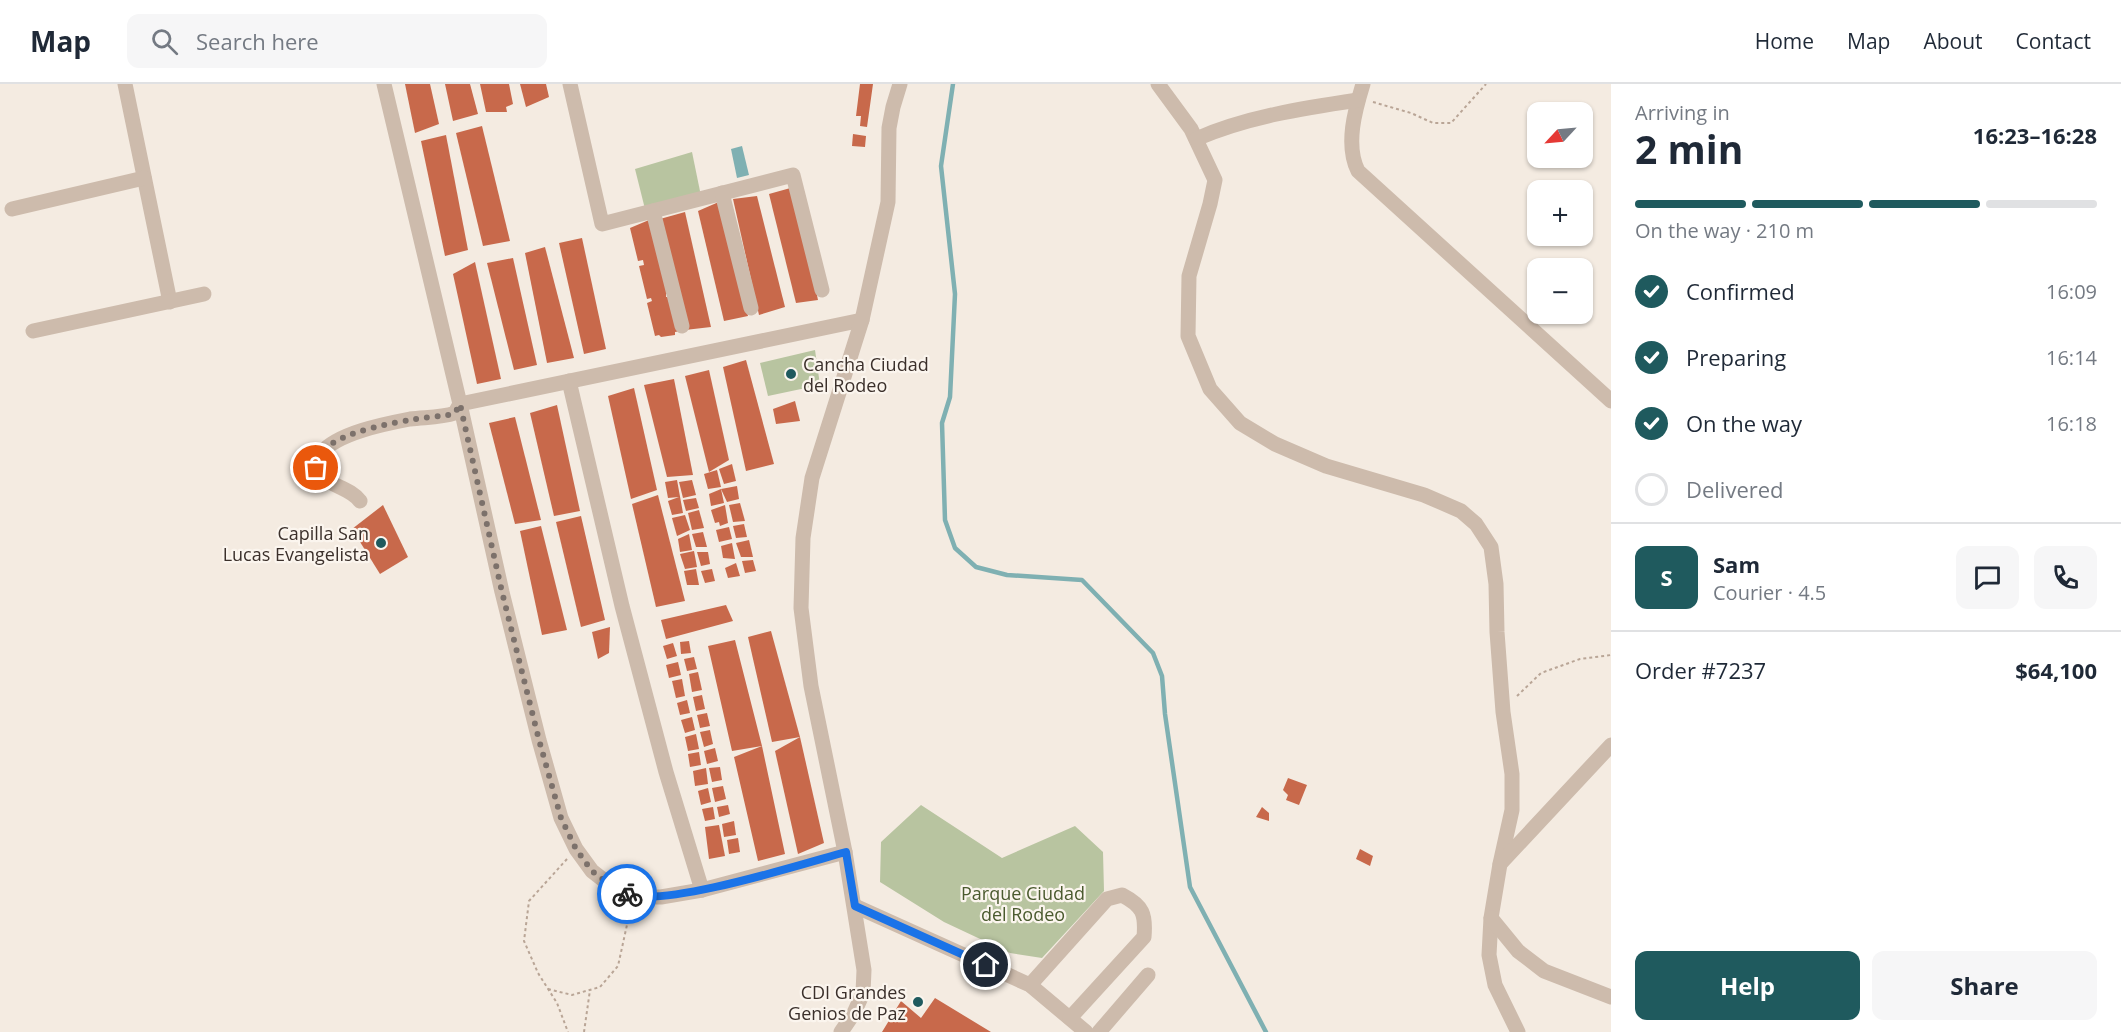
<!DOCTYPE html>
<html lang="en">
<head>
<meta charset="utf-8">
<style>
	:root { --surface:#fff; --page:#f6f6f7; --text:#1f2937; --muted:#747a83; --line:#e0e1e3; --accent:#1f5a5e }
	body { margin:0; font-family:"Open Sans",sans-serif; background:var(--page); color:var(--text); height:100vh; display:flex; flex-direction:column; font-size:22px; white-space:nowrap }
	* { box-sizing:border-box; margin:0 }
	p { font-size:20px; color:var(--muted) }
	.icon { flex:none; width:33px; height:33px; fill:none; stroke:currentColor; stroke-width:2; stroke-linecap:round; stroke-linejoin:round }
	.map { position:relative; flex:1; overflow:hidden }
	.details { display:flex; flex-direction:column; background:var(--surface); width:510px }
	.details>* { flex:none }
	.needle { width:39px; rotate:244deg }
	.tools { position:absolute; left:1527px; top:18px; display:grid; gap:12px }
	.tools a { display:grid; place-items:center; width:66px; height:66px; border-radius:12px; background:var(--surface); box-shadow:0 2px 4px #0004; font-size:30px }
	.pin { position:absolute; display:grid; place-items:center; width:51px; height:51px; color:#fff; margin:-26px; border:3px solid #fff; border-radius:50%; box-shadow:0 2px 6px #0007 }
	.courier { position:absolute; display:grid; place-items:center; width:60px; height:60px; margin:-30px; border:4px solid #1a73e8; border-radius:50%; background:#fff; color:#222; box-shadow:0 2px 8px #0007 }
	.summary em { font-style:normal; font-weight:700 }
	.summary div { display:flex; flex-direction:column-reverse }
	.summary { display:flex; align-items:center; justify-content:space-between; height:102px; padding:0 24px }
	h1 { font-size:39px; font-weight:700; line-height:45px }
	.bar { display:grid; grid-template-columns:repeat(4,1fr); gap:9px 6px; align-content:center; height:72px; padding:0 24px }
	.bar i { height:8px; border-radius:4px; background:var(--line) }
	.bar .selected { background:var(--accent) }
	.bar p { grid-column:span 4 }
	.line { display:flex; align-items:center; gap:15px; padding:0 24px; border-top:2px solid var(--line) }
	.line div { flex:1 }
	.round { display:grid; place-items:center; flex:none; width:63px; height:63px; border-radius:12px; background:var(--page) }
	ol { padding:0 24px; list-style:none }
	li { display:flex; align-items:center; gap:18px; height:66px }
	li p { margin-inline-start:auto }
	li .icon { padding:6px; border-radius:50%; background:var(--accent); color:#fff; stroke-width:4 }
	li:last-child { color:var(--muted) }
	li i { width:33px; height:33px; border:3px solid var(--line); border-radius:50% }
	.primary-button { display:flex; gap:12px; margin-top:auto; padding:12px 24px }
	.primary-button a { flex:1; height:69px; border-radius:12px; background:var(--accent); color:#fff; font-size:24px; font-weight:700; line-height:69px; text-align:center }
	.primary-button a+a { background:var(--page); color:var(--text) }
	header { display:flex; align-items:center; gap:36px; box-sizing:border-box; height:84px; padding:0 30px; background:var(--surface); border-bottom:2px solid var(--line) }
	header strong { font-size:28px }
	nav { display:flex; gap:33px; margin-inline-start:auto; font-size:21px }
	.search { width:420px; height:54px; background:var(--page); display:flex; align-items:center; gap:15px; box-sizing:border-box; padding:0 21px; border-radius:12px; color:var(--muted); font-size:22px }
	main { display:flex; flex:1; min-height:0 }
	.map>svg:first-child { display:block }
	.green { fill:#b8c4a0 }
	.water { fill:#7fb0b2 }
	.lines { fill:none; stroke-linecap:round; stroke-linejoin:round }
	.stream { stroke:#7fb0b2; stroke-width:4.5 }
	.building { fill:#c8694b }
	.path { stroke:#b9a596; stroke-width:2; stroke-dasharray:3 3; stroke-linecap:butt }
	.minor { stroke:#cdbbac; stroke-width:15 }
	.done { stroke:#7c716b; stroke-width:6; stroke-dasharray:0 10.8 }
	.route { stroke:#1a73e8; stroke-width:8 }
	.poi-dot { fill:#1f5a5e; stroke:#fbf5ee; stroke-width:2 }
	.labels { text-anchor:middle; dominant-baseline:central; stroke-width:4.5; stroke-linejoin:round; paint-order:stroke }
	.poi-label { font-size:18px; fill:#3b302b; stroke:#fbf5ee; text-anchor:end }
	.park-label { font-size:18px; fill:#4a5a2e; stroke:#fbf5ee }
</style>
</head>
<body>
<header>
<strong>Map</strong>
<div class="search"><svg class="icon" aria-label="search" viewBox="0 0 24 24"><circle cx="10" cy="10" r="6"/><path d="M15 15l6 6"/></svg>Search here</div>
<nav><a>Home</a><a>Map</a><a>About</a><a>Contact</a></nav>
</header>
<main>
<div class="map">
<svg width="1611" height="948" viewBox="0 0 1611 948">
	<rect width="100%" height="100%" fill="#f4ebe1"/>
	<!-- green -->
	<g class="green">
		<path d="M 692,68 L 701,112 L 645,125 L 635,85 Z"/>
		<path d="M 815,266 L 820,301 L 768,312 L 760,279 Z"/>
		<path d="M 921,721 L 1002,774 L 1075,742 L 1103,768 L 1104,807 L 1042,874 L 1010,869 L 944,838 L 880,798 L 881,758 Z"/>
	</g>
	<!-- water -->
	<path class="water" d="M 742,62 L 749,91 L 737,94 L 731,65 Z"/>
	<g class="lines">
		<!-- stream -->
		<path class="stream" d="M 953,0 L 941,82 L 955,210 L 950,313 L 942,339 L 945,436 L 955,464 L 976,483 L 1007,491 L 1082,496 L 1153,569 L 1162,592 L 1165,630 L 1190,803 L 1266,948"/>
	</g>
	<!-- building -->
	<g class="building">
		<path d="M 405,0 L 430,0 L 439,40 L 415,49 Z"/>
		<path d="M 445,0 L 470,0 L 478,30 L 453,37 Z"/>
		<path d="M 480,0 L 509,0 L 513,20 L 506,23 L 507,28 L 486,28 Z"/>
		<path d="M 520,0 L 546,0 L 549,13 L 526,23 Z"/>
		<path d="M 860,0 L 873,0 L 867,43 L 860,42 L 861,32 L 856,32 Z"/>
		<path d="M 482,42 L 510,157 L 483,162 L 456,49 Z"/>
		<path d="M 853,50 L 866,52 L 865,63 L 852,62 Z"/>
		<path d="M 446,51 L 468,166 L 445,172 L 421,57 Z"/>
		<path d="M 794,103 L 818,216 L 796,219 L 769,110 Z"/>
		<path d="M 757,112 L 785,223 L 759,231 L 733,115 Z"/>
		<path d="M 721,117 L 748,232 L 724,237 L 698,127 Z"/>
		<path d="M 685,128 L 711,243 L 685,246 L 660,135 Z"/>
		<path d="M 649,136 L 670,209 L 666,210 L 666,213 L 671,213 L 680,247 L 675,248 L 675,251 L 661,253 L 659,251 L 655,252 L 647,219 L 652,217 L 651,214 L 647,215 L 639,182 L 644,181 L 643,176 L 638,177 L 630,144 Z"/>
		<path d="M 582,154 L 606,265 L 584,270 L 559,159 Z"/>
		<path d="M 545,163 L 574,274 L 547,279 L 525,169 Z"/>
		<path d="M 513,174 L 537,281 L 514,286 L 487,179 Z"/>
		<path d="M 475,178 L 501,295 L 477,300 L 453,190 Z"/>
		<path d="M 746,276 L 774,380 L 746,387 L 723,283 Z"/>
		<path d="M 709,286 L 729,376 L 709,388 L 685,292 Z"/>
		<path d="M 674,295 L 693,391 L 667,393 L 644,301 Z"/>
		<path d="M 634,304 L 657,406 L 631,415 L 608,312 Z"/>
		<path d="M 795,317 L 800,337 L 776,340 L 773,325 Z"/>
		<path d="M 557,321 L 580,427 L 554,432 L 530,329 Z"/>
		<path d="M 515,333 L 541,436 L 515,440 L 489,339 Z"/>
		<path d="M 732,380 L 736,397 L 724,400 L 719,385 Z"/>
		<path d="M 717,386 L 721,403 L 708,405 L 704,390 Z"/>
		<path d="M 677,396 L 683,429 L 672,431 L 668,417 L 679,413 L 668,414 L 665,398 Z"/>
		<path d="M 692,396 L 696,411 L 683,414 L 679,398 Z"/>
		<path d="M 737,402 L 739,415 L 727,418 L 721,405 Z"/>
		<path d="M 721,405 L 724,419 L 711,422 L 709,410 Z"/>
		<path d="M 658,411 L 685,517 L 656,523 L 632,420 Z"/>
		<path d="M 696,414 L 699,424 L 686,427 L 683,416 Z"/>
		<path d="M 740,419 L 745,437 L 733,438 L 729,421 Z"/>
		<path d="M 383,421 L 408,473 L 380,490 L 352,445 Z"/>
		<path d="M 725,421 L 728,439 L 720,442 L 719,438 L 715,439 L 711,426 Z"/>
		<path d="M 699,426 L 704,444 L 692,446 L 688,429 Z"/>
		<path d="M 685,431 L 690,446 L 677,452 L 672,434 Z"/>
		<path d="M 581,432 L 605,536 L 581,543 L 556,438 Z"/>
		<path d="M 744,440 L 747,453 L 736,454 L 733,442 Z"/>
		<path d="M 541,442 L 567,546 L 542,551 L 520,447 Z"/>
		<path d="M 729,443 L 732,455 L 719,458 L 716,446 Z"/>
		<path d="M 703,448 L 707,463 L 696,463 L 692,450 Z"/>
		<path d="M 689,450 L 692,466 L 680,468 L 678,455 Z"/>
		<path d="M 749,456 L 753,473 L 741,473 L 736,459 Z"/>
		<path d="M 732,459 L 735,475 L 723,474 L 721,462 Z"/>
		<path d="M 694,467 L 697,483 L 685,485 L 680,470 Z"/>
		<path d="M 697,468 L 708,468 L 710,480 L 701,482 Z"/>
		<path d="M 753,476 L 756,487 L 745,489 L 742,477 Z"/>
		<path d="M 736,479 L 740,492 L 728,494 L 725,484 Z"/>
		<path d="M 696,485 L 699,501 L 687,501 L 684,487 Z"/>
		<path d="M 712,485 L 715,497 L 705,499 L 701,487 Z"/>
		<path d="M 726,521 L 733,537 L 666,555 L 661,536 Z"/>
		<path d="M 610,543 L 609,569 L 598,575 L 592,548 Z"/>
		<path d="M 771,547 L 800,653 L 772,658 L 748,553 Z"/>
		<path d="M 735,556 L 762,662 L 785,770 L 758,777 L 734,673 L 762,662 L 732,667 L 708,562 Z"/>
		<path d="M 689,557 L 691,569 L 681,570 L 680,558 Z"/>
		<path d="M 673,559 L 677,572 L 667,575 L 663,562 Z"/>
		<path d="M 694,573 L 697,585 L 687,587 L 684,575 Z"/>
		<path d="M 678,578 L 681,591 L 669,594 L 666,581 Z"/>
		<path d="M 698,588 L 702,606 L 692,608 L 689,590 Z"/>
		<path d="M 682,595 L 685,612 L 676,614 L 672,597 Z"/>
		<path d="M 702,611 L 705,625 L 696,627 L 693,613 Z"/>
		<path d="M 687,616 L 690,629 L 680,631 L 677,619 Z"/>
		<path d="M 707,629 L 710,642 L 700,644 L 697,631 Z"/>
		<path d="M 692,633 L 695,646 L 685,649 L 681,636 Z"/>
		<path d="M 710,646 L 713,660 L 704,663 L 700,648 Z"/>
		<path d="M 696,650 L 699,665 L 688,667 L 685,653 Z"/>
		<path d="M 800,653 L 824,759 L 798,770 L 775,667 Z"/>
		<path d="M 715,664 L 718,677 L 707,680 L 704,667 Z"/>
		<path d="M 699,668 L 701,681 L 690,683 L 688,670 Z"/>
		<path d="M 720,683 L 722,696 L 712,698 L 709,684 Z"/>
		<path d="M 706,684 L 708,700 L 695,702 L 693,687 Z"/>
		<path d="M 1288,694 L 1307,701 L 1299,721 L 1286,716 L 1288,711 L 1283,706 Z"/>
		<path d="M 723,702 L 726,715 L 715,718 L 712,704 Z"/>
		<path d="M 708,704 L 711,718 L 701,721 L 698,707 Z"/>
		<path d="M 728,721 L 730,730 L 719,733 L 717,723 Z"/>
		<path d="M 713,723 L 715,735 L 705,737 L 702,725 Z"/>
		<path d="M 1262,723 L 1269,729 L 1269,737 L 1256,733 Z"/>
		<path d="M 734,737 L 736,751 L 724,753 L 722,740 Z"/>
		<path d="M 719,741 L 725,772 L 709,775 L 705,743 Z"/>
		<path d="M 738,754 L 740,768 L 729,770 L 727,756 Z"/>
		<path d="M 1360,765 L 1373,772 L 1370,782 L 1356,775 Z"/>
		<path d="M 935,914 L 991,948 L 882,948 L 901,917 L 921,934 Z"/>
	</g>
	<g class="lines">
		<!-- path -->
		<g class="path">
			<path d="M 1373,18 L 1411,29 L 1433,39 L 1451,39 L 1486,0"/>
			<path d="M 1517,612 L 1541,589 L 1580,575 L 1611,571"/>
			<path d="M 567,775 L 529,817 L 524,857 L 538,889 L 557,919 L 568,948"/>
			<path d="M 548,905 L 572,911 L 600,903 L 618,882 L 630,827"/>
			<path d="M 584,948 L 590,906"/>
		</g>
		<!-- minor -->
		<g class="minor">
			<path d="M 125,0 L 170,218"/>
			<path d="M 384,0 L 460,320 L 502,508 L 539,656 L 561,734 L 576,765 L 592,787 L 615,805 L 634,813 L 661,813 L 702,806 L 845,768 L 864,886 L 863,909 L 854,929 L 841,948"/>
			<path d="M 570,0 L 602,140 L 793,91 L 822,206"/>
			<path d="M 1158,0 L 1191,45 L 1215,96 L 1210,120 L 1189,192 L 1188,252 L 1210,305 L 1240,339 L 1275,360 L 1326,382 L 1424,411 L 1461,427 L 1476,440 L 1491,463 L 1496,500 L 1497,548 L 1503,628 L 1512,690 L 1512,726 L 1500,780 L 1491,834 L 1489,871 L 1495,901 L 1518,948"/>
			<path d="M 1363,0 C 1355,26 1345,61 1358,87 L 1611,317"/>
			<path d="M 1196,55 C 1246,33 1304,24 1358,16"/>
			<path d="M 722,109 L 751,224"/>
			<path d="M 12,125 L 144,94"/>
			<path d="M 653,127 L 682,242"/>
			<path d="M 33,247 L 204,210"/>
			<path d="M 569,297 L 622,522 L 666,688 L 702,806"/>
			<path d="M 360,417 C 349,402 324,402 317,385 C 314,379 316,374 321,369 C 338,349 384,340 410,335 C 425,333 440,334 455,329 L 460,320 L 862,236"/>
			<path d="M 845,768 L 811,602 L 801,524 L 803,454 L 812,394 L 862,236 L 888,118 L 889,44 L 893,23 L 900,0"/>
			<path d="M 1500,780 L 1611,661"/>
			<path d="M 855,822 L 1030,901 L 1086,948"/>
			<path d="M 1491,834 L 1518,867 L 1544,887 L 1611,913"/>
			<path d="M 1030,901 L 1107,815 L 1122,811 C 1143,822 1146,830 1144,853 L 1070,934"/>
			<path d="M 1099,948 L 1148,891"/>
		</g>
	</g>
	<g class="lines">
		<!-- done -->
		<path class="done" d="M 316,384 C 312,346 421,334 448,331 L 455,329 L 460,320 L 502,508 L 539,656 L 561,734 L 576,765 L 592,787 L 615,805 L 627,810"/>
		<!-- route -->
		<path class="route" d="M 627,810 C 664,824 802,780 846,768 L 855,822 L 986,881"/>
	</g>
	<!-- markers -->
	<g class="poi-dot">
		<circle cx="791" cy="290" r="6"/>
		<circle cx="381" cy="459" r="6"/>
		<circle cx="918" cy="918" r="6"/>
	</g>
	<g class="labels">
		<!-- poi labels -->
		<g class="poi-label">
			<text x="803" y="280" text-anchor="start">Cancha Ciudad<tspan x="803" dy="21">del Rodeo</tspan></text>
			<text x="369" y="449">Capilla San<tspan x="369" dy="21">Lucas Evangelista</tspan></text>
			<text x="906" y="908">CDI Grandes<tspan x="906" dy="21">Genios de Paz</tspan></text>
		</g>
		<!-- park labels -->
		<g class="park-label">
			<text x="1023" y="809">Parque Ciudad<tspan x="1023" dy="21">del Rodeo</tspan></text>
		</g>
	</g>
</svg>
<div class="tools">
<a><svg class="needle" viewBox="-14 -14 28 28"><path d="M0-13l5 13h-10z" fill="#e53935"/><path d="M0 13l5-13h-10z" fill="#747a83"/></svg></a>
<a>+</a>
<a>−</a>
</div>
<div class="pin" style="left:316px;top:384px;background:#ea580c"><svg class="icon" aria-label="bag" viewBox="0 0 24 24"><path d="M5 8h14l-1 12H6zM9 8a3 3 0 0 1 6 0"/></svg></div>
<div class="pin" style="left:986px;top:881px;background:#1f2937"><svg class="icon" aria-label="home" viewBox="0 0 24 24"><path d="M3 11l9-7 9 7M6 9v11h12V9"/></svg></div>
<div class="courier" style="left:627px;top:810px"><svg class="icon" aria-label="bike" viewBox="0 0 24 24"><circle cx="6" cy="16" r="4"/><circle cx="18" cy="16" r="4"/><path d="M6 16l4-8h5l3 8M10 8l3 8H6M13 5h3"/></svg></div>
</div>
<section class="details">
<div class="summary"><div><h1>2 min</h1><p>Arriving in</p></div><em>16:23–16:28</em></div>
<div class="bar"><i class="selected"></i><i class="selected"></i><i class="selected"></i><i></i><p>On the way · 210 m</p></div>
<ol>
<li><svg class="icon" aria-label="check" viewBox="0 0 24 24"><path d="M5 12l5 5 9-10"/></svg>Confirmed<p>16:09</p></li>
<li><svg class="icon" aria-label="check" viewBox="0 0 24 24"><path d="M5 12l5 5 9-10"/></svg>Preparing<p>16:14</p></li>
<li><svg class="icon" aria-label="check" viewBox="0 0 24 24"><path d="M5 12l5 5 9-10"/></svg>On the way<p>16:18</p></li>
<li><i></i>Delivered</li>
</ol>
<div class="line" style="height:108px"><b class="round" style="background:var(--accent);color:#fff">S</b><div><b>Sam</b><p>Courier · 4.5</p></div><a class="round"><svg class="icon" aria-label="chat" viewBox="0 0 24 24"><path d="M4 5h16v11H9l-5 4z"/></svg></a><a class="round"><svg class="icon" aria-label="phone" viewBox="0 0 24 24"><path d="M5 4h4l2 5-3 2q2 4 5 5l2-3 5 2v4C11 20 4 13 5 4z"/></svg></a></div>
<div class="line" style="height:78px"><div>Order #7237</div><b>$64,100</b></div>
<div class="primary-button"><a>Help</a><a>Share</a></div>
</section>
</main>
</body>
</html>
